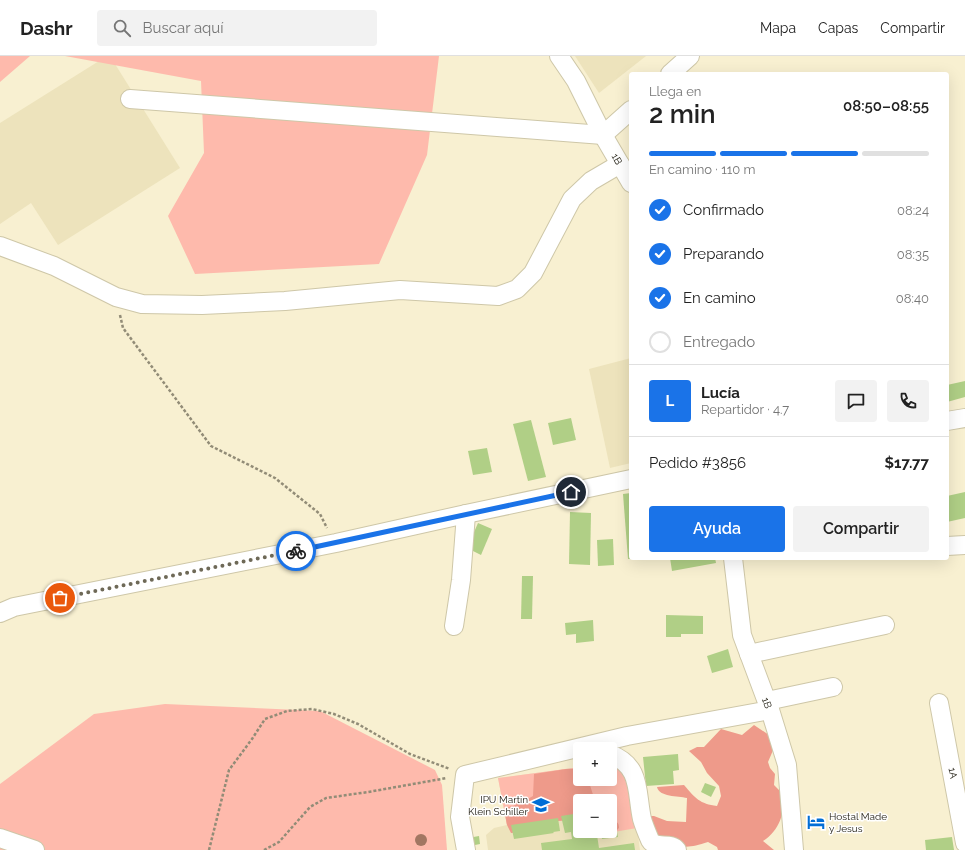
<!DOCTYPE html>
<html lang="es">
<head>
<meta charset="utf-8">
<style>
	:root { --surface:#fff; --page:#f2f2f2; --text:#222; --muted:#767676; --line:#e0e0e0; --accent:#1a73e8 }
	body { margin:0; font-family:Raleway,sans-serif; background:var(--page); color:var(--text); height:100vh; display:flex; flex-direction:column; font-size:15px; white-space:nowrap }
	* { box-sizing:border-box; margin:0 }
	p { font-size:13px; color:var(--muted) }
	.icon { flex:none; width:22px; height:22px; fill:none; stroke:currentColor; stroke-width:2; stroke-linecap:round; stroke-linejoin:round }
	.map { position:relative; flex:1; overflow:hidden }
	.details { position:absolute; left:629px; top:16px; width:320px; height:488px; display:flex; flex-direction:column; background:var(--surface); border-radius:4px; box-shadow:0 4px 16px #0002 }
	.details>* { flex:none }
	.fabs { position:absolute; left:573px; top:686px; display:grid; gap:8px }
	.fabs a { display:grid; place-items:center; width:44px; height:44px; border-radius:4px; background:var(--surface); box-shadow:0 4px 16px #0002; font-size:20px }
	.pin { position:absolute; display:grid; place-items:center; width:34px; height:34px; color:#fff; margin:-17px; border:2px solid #fff; border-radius:50%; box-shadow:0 1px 4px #0007 }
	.courier { position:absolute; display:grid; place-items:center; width:40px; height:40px; margin:-20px; border:3px solid #1a73e8; border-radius:50%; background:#fff; color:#222; box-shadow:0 1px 5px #0007 }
	.head em { font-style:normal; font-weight:600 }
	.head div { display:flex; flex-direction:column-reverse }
	.head { display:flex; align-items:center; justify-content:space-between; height:68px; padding:0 20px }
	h1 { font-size:26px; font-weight:600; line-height:30px }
	.bar { display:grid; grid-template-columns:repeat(4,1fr); gap:6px 4px; align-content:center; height:48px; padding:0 20px }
	.bar i { height:5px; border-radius:3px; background:var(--line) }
	.bar .on { background:var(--accent) }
	.bar p { grid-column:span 4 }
	.line { display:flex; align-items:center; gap:10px; padding:0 20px; border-top:1px solid var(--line) }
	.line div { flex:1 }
	.round { display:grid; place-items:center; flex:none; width:42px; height:42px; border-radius:4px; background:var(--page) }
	ol { padding:0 20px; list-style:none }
	li { display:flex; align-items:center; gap:12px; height:44px }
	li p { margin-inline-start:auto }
	li .icon { padding:4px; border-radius:50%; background:var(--accent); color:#fff; stroke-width:4 }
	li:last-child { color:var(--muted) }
	li i { width:22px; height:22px; border:2px solid var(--line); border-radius:50% }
	.button { display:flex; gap:8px; margin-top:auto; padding:8px 20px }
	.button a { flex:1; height:46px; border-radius:4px; background:var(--accent); color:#fff; font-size:16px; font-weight:600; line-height:46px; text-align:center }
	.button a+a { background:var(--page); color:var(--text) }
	header { display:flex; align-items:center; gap:24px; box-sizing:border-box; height:56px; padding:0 20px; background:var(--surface); border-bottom:1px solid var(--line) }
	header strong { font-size:19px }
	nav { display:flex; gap:22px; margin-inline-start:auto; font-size:14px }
	.search { width:280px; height:36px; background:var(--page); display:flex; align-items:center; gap:10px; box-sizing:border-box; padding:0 14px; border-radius:4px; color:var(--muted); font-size:15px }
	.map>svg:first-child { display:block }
	.built { fill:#ede3bc; fill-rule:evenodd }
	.green { fill:#febaac }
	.forest { fill:#ee9a8a }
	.building { fill:#b0cf86 }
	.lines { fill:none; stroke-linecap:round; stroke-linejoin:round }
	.minor-casing { stroke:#cec7a8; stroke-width:20 }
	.path { stroke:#928c77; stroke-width:2.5; stroke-dasharray:3 2; stroke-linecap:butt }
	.minor { stroke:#fff; stroke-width:18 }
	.tree { fill:#a27662 }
	.done { stroke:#6e6957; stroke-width:4; stroke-dasharray:0 7.2 }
	.route { stroke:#1a73e8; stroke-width:5 }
	.labels { text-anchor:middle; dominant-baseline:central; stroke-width:3; stroke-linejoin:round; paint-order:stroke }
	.street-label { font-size:10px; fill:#232015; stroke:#fff }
	.poi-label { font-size:10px; fill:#232015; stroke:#fff; text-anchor:end }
</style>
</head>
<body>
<header>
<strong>Dashr</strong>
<div class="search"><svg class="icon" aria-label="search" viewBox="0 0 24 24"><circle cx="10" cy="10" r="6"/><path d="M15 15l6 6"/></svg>Buscar aquí</div>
<nav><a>Mapa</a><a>Capas</a><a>Compartir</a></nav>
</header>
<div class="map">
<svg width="965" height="794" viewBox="0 0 965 794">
	<rect width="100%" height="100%" fill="#f8f0d1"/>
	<!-- built -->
	<g class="built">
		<path d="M 107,0 L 110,0 L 180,112 L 58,189 L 31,147 L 0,168 L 0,67 Z"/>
		<path d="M 575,0 L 646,0 L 599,37 Z"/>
		<path d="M 631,302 L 631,407 L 610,412 L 589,313 Z"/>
		<path d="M 580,711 L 580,723 L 610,723 L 629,716 L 640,794 L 488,794 L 486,779 L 494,772 L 507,769 L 498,722 ZM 580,745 L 610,745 L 610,775 L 580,775 Z"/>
	</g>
	<!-- green -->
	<g class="green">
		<path d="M 0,0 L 30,0 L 0,26 Z"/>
		<path d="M 65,0 L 439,0 L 427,99 L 379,208 L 195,218 L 168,160 L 204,97 L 201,25 Z"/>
		<path d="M 165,648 L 320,655 L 435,714 L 442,729 L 447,794 L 0,794 L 0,728 L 94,658 Z"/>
		<path d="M 610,707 L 629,716 L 637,772 L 602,778 L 610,775 L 610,745 L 580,745 L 580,759 L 507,769 L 498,722 L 580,711 L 580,723 L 610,723 Z"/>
	</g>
	<!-- forest -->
	<g class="forest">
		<path d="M 754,669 L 769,679 L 774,692 L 768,706 L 770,712 L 775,718 L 774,729 L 784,739 C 784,758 780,774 763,785 L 774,794 L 718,794 L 717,791 L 708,786 C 685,794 679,791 656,782 L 647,760 L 654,760 L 667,765 L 686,766 L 687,742 C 678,740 659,741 657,731 L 684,729 C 695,742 700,748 717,750 L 721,740 L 719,730 L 707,717 L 701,706 L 689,695 L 697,691 L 704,691 L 721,673 L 742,679 Z"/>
		<path d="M 566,713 L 580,713 L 580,723 L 588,723 L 595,745 L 580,745 L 580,763 C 571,765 560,764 551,766 C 537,770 526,776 511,777 L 507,769 L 504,753 C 507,751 509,751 513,750 C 520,747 526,744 533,740 L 534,718 Z"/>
		<path d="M 610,764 C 616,765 619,766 619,772 L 614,777 L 596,777 L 593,775 L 610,775 Z"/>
	</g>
	<!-- building -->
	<g class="building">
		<path d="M 965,325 L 965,341 L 947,346 L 947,329 Z"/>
		<path d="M 571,362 L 576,384 L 553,389 L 548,367 Z"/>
		<path d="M 531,364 L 546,421 L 528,425 L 513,368 Z"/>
		<path d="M 487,392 L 492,416 L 473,419 L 468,395 Z"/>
		<path d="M 965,436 L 965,462 L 947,466 L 947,440 Z"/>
		<path d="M 631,437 L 631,503 L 628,503 L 623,438 Z"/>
		<path d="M 570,456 L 591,457 L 590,509 L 569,508 Z"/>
		<path d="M 478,467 L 492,473 L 481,499 L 467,492 Z"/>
		<path d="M 613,483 L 614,509 L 598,510 L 597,484 Z"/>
		<path d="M 670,502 L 715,502 L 716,507 L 672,515 Z"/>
		<path d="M 522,520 L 533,520 L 532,563 L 521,563 Z"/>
		<path d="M 666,559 L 703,560 L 703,578 L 681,578 L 681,581 L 666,581 Z"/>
		<path d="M 593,564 L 594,585 L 576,587 L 576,578 L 566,579 L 565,567 Z"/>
		<path d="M 728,593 L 733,611 L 712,617 L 707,600 Z"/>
		<path d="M 678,698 L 679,714 L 673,715 L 674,728 L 646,730 L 643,701 Z"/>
		<path d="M 705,727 L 716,731 L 711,741 L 701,736 Z"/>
		<path d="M 580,757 L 580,775 L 581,775 L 582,781 L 597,779 L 599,792 L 634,787 L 635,794 L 542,794 L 541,787 L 572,783 L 571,776 L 565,777 L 561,760 Z"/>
		<path d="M 558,762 L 560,775 L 553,776 L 554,777 L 514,783 L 511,769 Z"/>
		<path d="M 613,768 L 614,771 L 616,771 L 618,781 L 602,783 L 601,775 L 610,775 L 610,769 Z"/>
		<path d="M 479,780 L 480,788 L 470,790 L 468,782 Z"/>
		<path d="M 952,781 L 954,794 L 926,794 L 925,784 Z"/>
	</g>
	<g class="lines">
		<!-- minor casing -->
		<g class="minor-casing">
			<g id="minor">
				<path d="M 559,0 L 576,25 L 603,79 L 631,127"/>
				<path d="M 670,18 L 690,0"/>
				<path d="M 130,43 L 603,79 L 631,54"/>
				<path d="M 0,190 L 54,210 L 116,241 L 142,248 L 202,249 L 285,245 L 400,234 L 498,240 L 517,233 L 533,217 L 572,143 L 591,125 L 620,108"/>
				<path d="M 947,365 L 965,362"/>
				<path d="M 947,490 L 965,489"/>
				<path d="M 733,502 L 742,579 L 770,654 L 787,709 L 794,794"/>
				<path d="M 0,557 L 14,551 L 336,487 L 466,458 L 631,423"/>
				<path d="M 454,570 L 461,524 L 466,458"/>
				<path d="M 749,598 L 885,569"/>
				<path d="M 767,645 L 833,631"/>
				<path d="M 939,647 L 965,787"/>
				<path d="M 610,698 C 642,710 636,736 642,763 C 644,770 647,777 650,784 C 656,794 671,785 677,794"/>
				<path d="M 0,782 L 35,794"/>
				<path d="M 466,794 L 460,761 L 465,719 L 627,680 L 770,654"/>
			</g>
		</g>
		<!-- path -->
		<g class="path">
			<path d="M 120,259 L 123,272 L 211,390 L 275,422 L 320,458 L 327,472"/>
			<path d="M 209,794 L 229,714 L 252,683 L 265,663 L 287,655 L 312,653 L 334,658 L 358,668 L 410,698 L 450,713"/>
			<path d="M 264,794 L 279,786 L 310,751 L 326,742 L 368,736 L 447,722"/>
		</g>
		<!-- minor -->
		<use href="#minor" class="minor"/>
	</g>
	<!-- trees -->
	<circle class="tree" cx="421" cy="784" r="6"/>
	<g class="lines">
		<!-- done -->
		<path class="done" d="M 60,542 L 296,495"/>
		<!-- route -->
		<path class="route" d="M 296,495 L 571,436"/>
	</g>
	<!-- icons -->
	<defs>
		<g id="school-bare" transform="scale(1.38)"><path d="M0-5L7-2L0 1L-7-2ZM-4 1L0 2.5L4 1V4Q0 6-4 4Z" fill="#016ed6" stroke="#fff" stroke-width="2.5" paint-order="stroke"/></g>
		<g id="hotel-bare" transform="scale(1.38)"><path d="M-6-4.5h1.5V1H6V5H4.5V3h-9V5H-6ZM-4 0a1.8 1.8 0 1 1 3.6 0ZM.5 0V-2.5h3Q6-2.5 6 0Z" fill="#016ed6" stroke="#fff" stroke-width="2.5" paint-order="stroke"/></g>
	</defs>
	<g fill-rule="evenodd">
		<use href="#school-bare" x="541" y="749"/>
		<use href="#hotel-bare" x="816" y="766"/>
	</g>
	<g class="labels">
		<!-- street labels -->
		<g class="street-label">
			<text transform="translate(617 103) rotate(60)">1B</text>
			<text transform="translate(767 647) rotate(70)">1B</text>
			<text transform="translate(953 717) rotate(80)">1A</text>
		</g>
		<!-- poi labels -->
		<g class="poi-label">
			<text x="528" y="743">IPU Martin<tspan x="528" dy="12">Klein Schiller</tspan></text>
			<text x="829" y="760" text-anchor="start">Hostal Made<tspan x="829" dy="12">y Jesus</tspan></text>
		</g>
	</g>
</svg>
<div class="fabs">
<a>+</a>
<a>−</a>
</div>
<div class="pin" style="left:60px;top:542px;background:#ea580c"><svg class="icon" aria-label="bag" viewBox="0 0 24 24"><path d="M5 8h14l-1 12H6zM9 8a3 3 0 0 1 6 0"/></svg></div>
<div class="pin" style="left:571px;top:436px;background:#1f2937"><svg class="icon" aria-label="home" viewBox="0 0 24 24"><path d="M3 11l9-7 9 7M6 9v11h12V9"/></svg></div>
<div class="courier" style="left:296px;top:495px"><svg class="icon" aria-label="bike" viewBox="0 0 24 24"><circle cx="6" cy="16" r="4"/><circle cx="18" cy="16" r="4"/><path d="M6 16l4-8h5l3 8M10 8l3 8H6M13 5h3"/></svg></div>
<section class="details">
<div class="head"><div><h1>2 min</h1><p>Llega en</p></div><em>08:50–08:55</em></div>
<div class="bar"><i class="on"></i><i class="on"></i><i class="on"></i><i></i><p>En camino · 110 m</p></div>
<ol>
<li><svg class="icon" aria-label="check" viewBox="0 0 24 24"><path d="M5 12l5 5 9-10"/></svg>Confirmado<p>08:24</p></li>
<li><svg class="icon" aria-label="check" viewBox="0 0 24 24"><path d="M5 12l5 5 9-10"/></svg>Preparando<p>08:35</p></li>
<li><svg class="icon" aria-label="check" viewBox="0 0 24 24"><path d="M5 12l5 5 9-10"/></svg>En camino<p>08:40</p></li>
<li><i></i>Entregado</li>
</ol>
<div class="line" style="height:72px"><b class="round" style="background:var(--accent);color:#fff">L</b><div><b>Lucía</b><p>Repartidor · 4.7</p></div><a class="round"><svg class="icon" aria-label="chat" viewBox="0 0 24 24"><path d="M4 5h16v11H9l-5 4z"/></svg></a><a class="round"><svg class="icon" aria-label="phone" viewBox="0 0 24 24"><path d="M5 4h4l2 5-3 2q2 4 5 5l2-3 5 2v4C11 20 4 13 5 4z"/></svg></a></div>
<div class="line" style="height:52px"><div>Pedido #3856</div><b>$17.77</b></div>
<div class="button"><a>Ayuda</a><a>Compartir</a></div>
</section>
</div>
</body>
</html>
